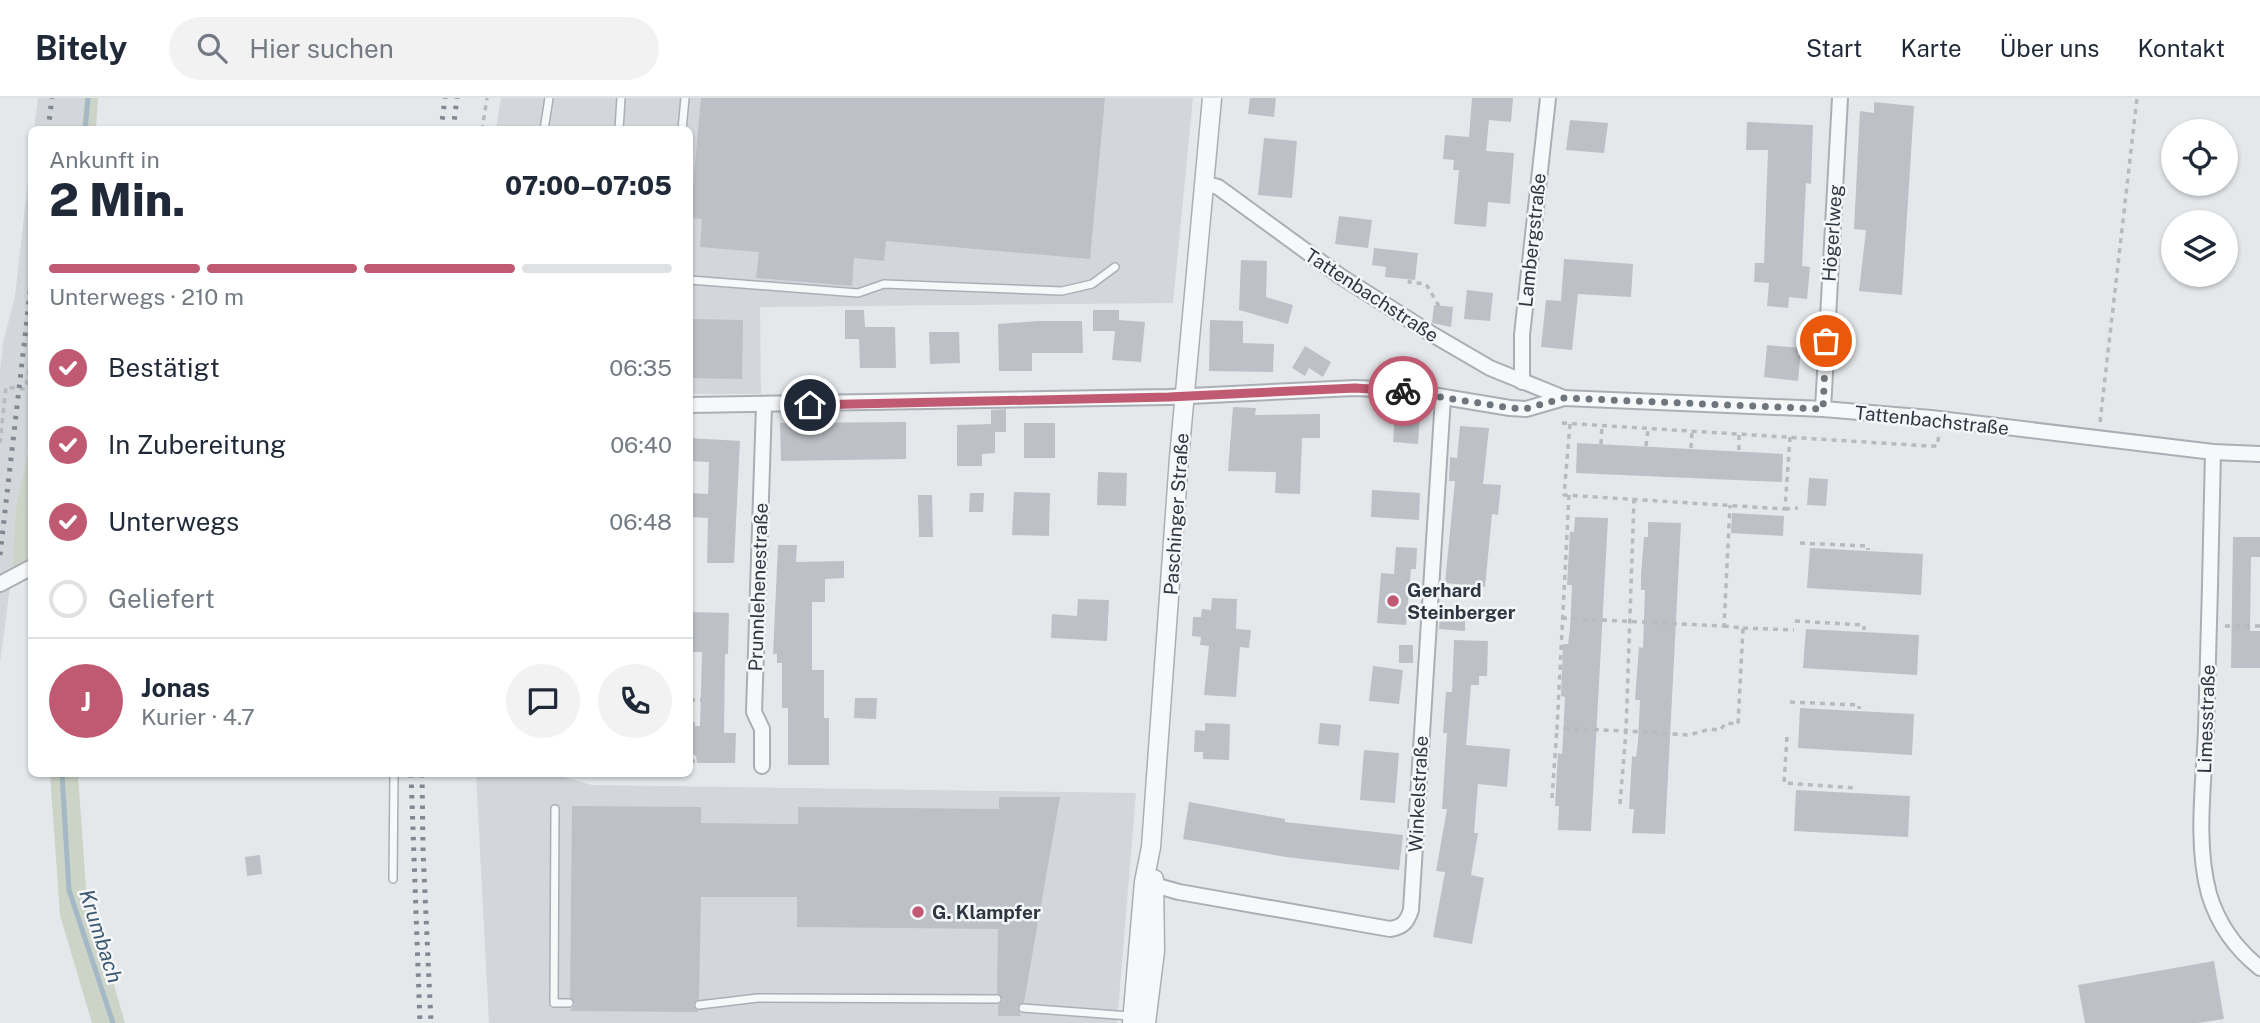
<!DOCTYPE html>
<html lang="de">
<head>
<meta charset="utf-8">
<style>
	:root { --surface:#fff; --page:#f2f2f3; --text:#1f2937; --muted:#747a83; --line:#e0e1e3; --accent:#c05a72 }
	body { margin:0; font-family:"Public Sans",sans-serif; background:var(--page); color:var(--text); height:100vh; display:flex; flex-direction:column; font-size:26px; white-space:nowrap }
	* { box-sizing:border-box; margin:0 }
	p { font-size:23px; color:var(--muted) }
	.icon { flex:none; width:38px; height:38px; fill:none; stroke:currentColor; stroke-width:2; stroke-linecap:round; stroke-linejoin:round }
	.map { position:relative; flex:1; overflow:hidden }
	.details { position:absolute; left:28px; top:28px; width:665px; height:651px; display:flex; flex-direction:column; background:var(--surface); border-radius:10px; box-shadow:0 2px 5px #0004 }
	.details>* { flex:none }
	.buttons { position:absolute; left:2161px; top:21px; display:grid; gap:14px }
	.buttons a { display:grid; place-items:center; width:77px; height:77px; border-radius:50%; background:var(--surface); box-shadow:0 2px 5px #0004; font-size:35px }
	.pin { position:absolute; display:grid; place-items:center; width:60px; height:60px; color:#fff; margin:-30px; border:4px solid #fff; border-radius:50%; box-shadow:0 2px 7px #0007 }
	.courier { position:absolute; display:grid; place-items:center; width:70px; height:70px; margin:-35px; border:5px solid #c05a72; border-radius:50%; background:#fff; color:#222; box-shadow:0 2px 9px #0007 }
	.headline em { font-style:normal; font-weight:800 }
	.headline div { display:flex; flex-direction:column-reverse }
	.headline { display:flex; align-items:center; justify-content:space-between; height:119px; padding:0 21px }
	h1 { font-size:46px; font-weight:800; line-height:52px }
	.bar { display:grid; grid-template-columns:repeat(4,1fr); gap:10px 7px; align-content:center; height:84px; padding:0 21px }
	.bar i { height:9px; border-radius:5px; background:var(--line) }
	.bar .selected { background:var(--accent) }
	.bar p { grid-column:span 4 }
	.line { display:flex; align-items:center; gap:18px; padding:0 21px; border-top:2px solid var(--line) }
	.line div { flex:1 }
	.round { display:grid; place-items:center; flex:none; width:74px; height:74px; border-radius:37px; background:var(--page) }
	ol { padding:0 21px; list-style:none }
	li { display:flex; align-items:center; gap:21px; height:77px }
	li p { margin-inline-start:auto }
	li .icon { padding:7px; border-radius:50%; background:var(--accent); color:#fff; stroke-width:4 }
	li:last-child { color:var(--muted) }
	li i { width:38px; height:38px; border:4px solid var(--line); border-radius:50% }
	header { display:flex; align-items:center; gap:42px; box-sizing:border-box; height:98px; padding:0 35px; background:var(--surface); border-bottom:2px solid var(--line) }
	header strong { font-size:33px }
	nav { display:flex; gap:38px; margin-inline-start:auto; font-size:24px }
	.search { width:490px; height:63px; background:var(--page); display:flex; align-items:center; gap:18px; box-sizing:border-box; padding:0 24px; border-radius:38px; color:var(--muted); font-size:26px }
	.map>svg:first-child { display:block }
	.built { fill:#d3d7dc }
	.green { fill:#cbd4c7 }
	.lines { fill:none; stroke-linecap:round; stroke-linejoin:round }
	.stream { stroke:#a4b8c6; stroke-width:5 }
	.building { fill:#bdc1c7 }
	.service-casing { stroke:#aaafb5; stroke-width:10 }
	.minor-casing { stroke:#aaafb5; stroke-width:18 }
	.tertiary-casing { stroke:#aaafb5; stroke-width:21 }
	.path { stroke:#b7babe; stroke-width:3.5; stroke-dasharray:5 5; stroke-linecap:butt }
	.service { stroke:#f7f8f9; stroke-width:7 }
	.minor { stroke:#f7f8f9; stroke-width:14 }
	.tertiary { stroke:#f7f8f9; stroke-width:18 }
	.rail { stroke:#808993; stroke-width:5; stroke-dasharray:3.5 7; stroke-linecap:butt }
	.done { stroke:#6e757d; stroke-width:7; stroke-dasharray:0 12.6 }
	.route { stroke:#c05a72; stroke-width:9 }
	.poi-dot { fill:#c05a72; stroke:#f4f6f8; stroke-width:2.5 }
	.labels { text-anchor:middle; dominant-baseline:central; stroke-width:5; stroke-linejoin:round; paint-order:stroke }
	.street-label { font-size:19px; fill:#2e3742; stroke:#f4f6f8 }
	.poi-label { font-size:19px; font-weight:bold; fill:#2e3742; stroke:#f4f6f8; text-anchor:start }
	.water-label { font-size:21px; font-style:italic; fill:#3d5971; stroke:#f4f6f8 }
</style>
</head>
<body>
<header>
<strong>Bitely</strong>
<div class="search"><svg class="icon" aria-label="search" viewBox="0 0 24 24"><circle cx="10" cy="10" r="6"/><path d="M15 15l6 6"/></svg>Hier suchen</div>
<nav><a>Start</a><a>Karte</a><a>Über uns</a><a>Kontakt</a></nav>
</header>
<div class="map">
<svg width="2260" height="925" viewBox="0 0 2260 925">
	<rect width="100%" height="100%" fill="#e5e8eb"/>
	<!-- built -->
	<g class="built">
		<path d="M 38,0 L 84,0 L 81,31 L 34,32 Z"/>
		<path d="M 501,0 L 1193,0 L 1173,205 L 760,209 L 761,296 L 690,296 L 690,32 L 496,32 Z"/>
		<path d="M 31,56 L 31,341 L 16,408 L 12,474 L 0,565 L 0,273 L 3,245 L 15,198 Z"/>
		<path d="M 476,676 L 553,676 L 592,687 L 1136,695 L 1117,925 L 489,925 Z"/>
	</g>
	<!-- green -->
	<g class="green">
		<path d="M 84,0 L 98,0 L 96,31 L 81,31 Z"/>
		<path d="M 31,341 L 31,462 L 12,474 L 16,408 Z"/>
		<path d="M 50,676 L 78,676 L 86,791 L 125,925 L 92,925 L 60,817 Z"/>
	</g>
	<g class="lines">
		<!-- stream -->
		<g class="stream">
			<path d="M 85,32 L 88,0"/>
			<path d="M 62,676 L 69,792 L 113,925"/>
		</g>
	</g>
	<!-- building -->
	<g class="building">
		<path d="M 701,0 L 1105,0 L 1090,161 L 886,143 L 884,163 L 854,160 L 852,188 L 756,180 L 759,154 L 700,149 L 702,121 L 690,120 Z"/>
		<path d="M 1250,0 L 1276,0 L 1274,19 L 1248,16 Z"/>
		<path d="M 1472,0 L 1513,0 L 1511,24 L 1489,22 L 1486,53 L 1514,55 L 1510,106 L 1488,104 L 1486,129 L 1454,126 L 1459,72 L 1453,72 L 1454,62 L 1443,61 L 1445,37 L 1469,39 Z"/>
		<path d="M 1874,4 L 1914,8 L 1902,197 L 1859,193 L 1866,132 L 1854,131 L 1860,13 L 1874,15 Z"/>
		<path d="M 1570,22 L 1608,25 L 1604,55 L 1566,52 Z"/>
		<path d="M 1747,24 L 1813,27 L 1811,86 L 1806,85 L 1802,168 L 1810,169 L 1807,201 L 1789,199 L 1788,210 L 1767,208 L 1769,185 L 1754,184 L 1755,165 L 1764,165 L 1768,52 L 1746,52 Z"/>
		<path d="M 1264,40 L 1297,43 L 1292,100 L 1258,97 Z"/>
		<path d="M 1339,118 L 1372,122 L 1368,150 L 1335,146 Z"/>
		<path d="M 1374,150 L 1418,155 L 1415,182 L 1385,179 L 1386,169 L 1372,167 Z"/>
		<path d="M 1564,161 L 1633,166 L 1631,199 L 1578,196 L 1572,252 L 1541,249 L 1546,202 L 1561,203 Z"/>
		<path d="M 1241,162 L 1267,163 L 1266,199 L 1293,207 L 1288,226 L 1239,212 Z"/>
		<path d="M 1467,192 L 1493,195 L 1490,223 L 1464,221 Z"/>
		<path d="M 1434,207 L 1453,209 L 1451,229 L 1432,225 Z"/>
		<path d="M 845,212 L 864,212 L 865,229 L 895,229 L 896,270 L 860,270 L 859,241 L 845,241 Z"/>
		<path d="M 1093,212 L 1119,212 L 1119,222 L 1145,224 L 1141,264 L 1112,262 L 1115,233 L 1093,233 Z"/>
		<path d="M 690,221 L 743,222 L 742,281 L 690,280 Z"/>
		<path d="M 1210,222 L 1243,223 L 1243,245 L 1274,246 L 1273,274 L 1209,273 Z"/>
		<path d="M 1038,223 L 1082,223 L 1083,255 L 1032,255 L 1032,273 L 999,273 L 998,226 Z"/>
		<path d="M 929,234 L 959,234 L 960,265 L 930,266 Z"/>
		<path d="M 1767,247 L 1801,250 L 1798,283 L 1764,279 Z"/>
		<path d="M 1305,248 L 1331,264 L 1323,279 L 1309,270 L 1305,278 L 1292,270 Z"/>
		<path d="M 1233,309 L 1256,310 L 1255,317 L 1320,316 L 1320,340 L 1302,340 L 1300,396 L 1275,395 L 1276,374 L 1228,373 Z"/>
		<path d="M 1006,311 L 1006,334 L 995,334 L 995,355 L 982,356 L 982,368 L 957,368 L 957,327 L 991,326 L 991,312 Z"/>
		<path d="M 1395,315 L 1420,317 L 1418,346 L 1393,344 Z"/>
		<path d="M 906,324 L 906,361 L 781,363 L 780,325 Z"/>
		<rect x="1024" y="325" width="31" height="35"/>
		<path d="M 1460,328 L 1489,330 L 1483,386 L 1501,387 L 1498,417 L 1492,416 L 1485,489 L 1445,485 L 1455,383 L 1449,383 L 1450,359 L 1457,360 Z"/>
		<path d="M 690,340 L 740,343 L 734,465 L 707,465 L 708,420 L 690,419 L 690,395 L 708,396 L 709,364 L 690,363 Z"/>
		<path d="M 1577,345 L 1783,356 L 1782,384 L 1576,375 Z"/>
		<path d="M 1098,374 L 1127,375 L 1126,408 L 1097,407 Z"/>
		<path d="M 1809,380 L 1828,381 L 1826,408 L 1807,407 Z"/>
		<path d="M 1372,392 L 1420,395 L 1419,422 L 1371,419 Z"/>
		<path d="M 1014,394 L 1050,395 L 1049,438 L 1012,437 Z"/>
		<path d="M 970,395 L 984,395 L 983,414 L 969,414 Z"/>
		<path d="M 918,397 L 932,397 L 933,439 L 919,439 Z"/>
		<path d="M 1732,415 L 1784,418 L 1783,438 L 1731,435 Z"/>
		<path d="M 1575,419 L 1608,420 L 1591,733 L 1558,732 L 1559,708 L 1555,708 L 1558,655 L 1562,656 L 1563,640 L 1565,599 L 1561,598 L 1563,546 L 1568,546 L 1570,531 L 1572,487 L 1567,487 L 1570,434 L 1574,434 Z"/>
		<path d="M 1648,424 L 1681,425 L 1665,736 L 1632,735 L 1634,711 L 1629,711 L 1632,658 L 1636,659 L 1638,644 L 1640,602 L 1635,602 L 1639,549 L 1643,550 L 1645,492 L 1641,492 L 1641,477 L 1644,439 L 1648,439 Z"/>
		<path d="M 2233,439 L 2260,439 L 2260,459 L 2251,459 L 2250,533 L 2260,533 L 2260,570 L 2231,570 Z"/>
		<path d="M 778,447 L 797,447 L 796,464 L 844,463 L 844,480 L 825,481 L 825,504 L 812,504 L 812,572 L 824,572 L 824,620 L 829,620 L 829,667 L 788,667 L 788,610 L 782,610 L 782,565 L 777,565 L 777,556 L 773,556 Z"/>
		<path d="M 1396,449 L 1417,450 L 1416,471 L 1411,471 L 1406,527 L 1377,525 L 1381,475 L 1394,476 Z"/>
		<path d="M 1810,450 L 1923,456 L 1921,497 L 1807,490 Z"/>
		<path d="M 1212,500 L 1237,501 L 1236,531 L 1251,532 L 1249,550 L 1240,549 L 1236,599 L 1204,597 L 1209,548 L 1200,547 L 1201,539 L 1192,538 L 1193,519 L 1201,519 L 1202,511 L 1211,512 Z"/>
		<path d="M 1078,501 L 1109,502 L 1107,543 L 1051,540 L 1052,516 L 1077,518 Z"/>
		<path d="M 690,514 L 729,515 L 728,556 L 725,556 L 724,635 L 736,635 L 735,665 L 697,665 L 696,658 L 691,655 L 690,628 L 700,628 L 702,554 L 690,554 Z"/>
		<path d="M 1440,517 L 1465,519 L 1465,533 L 1439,531 Z"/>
		<path d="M 1806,531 L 1919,537 L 1917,577 L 1803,570 Z"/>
		<path d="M 1454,542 L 1488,543 L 1487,578 L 1479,578 L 1479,587 L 1471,587 L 1466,647 L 1510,651 L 1507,689 L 1478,686 L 1474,735 L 1478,735 L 1471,777 L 1484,780 L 1472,846 L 1433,839 L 1445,774 L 1436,773 L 1447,711 L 1442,711 L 1447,635 L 1443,635 L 1446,594 L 1452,594 Z"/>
		<rect x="1399" y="547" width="14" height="18"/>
		<path d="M 1373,568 L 1403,572 L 1399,606 L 1369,603 Z"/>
		<path d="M 855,600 L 877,600 L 876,621 L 854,620 Z"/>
		<path d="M 1800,610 L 1914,616 L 1912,657 L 1798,650 Z"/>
		<path d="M 1205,625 L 1230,626 L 1229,662 L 1203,661 L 1203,654 L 1194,654 L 1195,632 L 1205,633 Z"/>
		<path d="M 1320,625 L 1341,627 L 1339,648 L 1318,646 Z"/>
		<path d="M 1364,652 L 1399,655 L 1395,705 L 1360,702 Z"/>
		<path d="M 1796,692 L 1910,698 L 1908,739 L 1794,733 Z"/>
		<path d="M 999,699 L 1060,699 L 1024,904 L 1017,909 L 1021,918 L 998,918 L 998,907 L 1003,902 L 997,895 L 998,831 L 797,829 L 797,799 L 701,799 L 699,901 L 693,907 L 699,914 L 570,913 L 575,906 L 570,899 L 572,708 L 701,709 L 701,725 L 798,726 L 798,709 L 999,711 Z"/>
		<path d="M 1189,704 L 1285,721 L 1285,724 L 1403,737 L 1399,772 L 1286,759 L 1183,741 Z"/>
		<path d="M 260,757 L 262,776 L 247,778 L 245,759 Z"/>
		<path d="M 2214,863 L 2224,921 L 2198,925 L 2085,925 L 2078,887 Z"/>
	</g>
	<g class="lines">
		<!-- service casing -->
		<g class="service-casing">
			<g id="service">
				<path d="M 544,32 L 549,0"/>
				<path d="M 619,32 L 621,0"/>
				<path d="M 682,32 L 685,0"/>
				<path d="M 690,182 L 858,195 L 884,186 L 1062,193 L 1092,186 L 1115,169"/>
				<path d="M 555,711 L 554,905 L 569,905"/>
				<path d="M 393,781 L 394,676"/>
				<path d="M 699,907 L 758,900 L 997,901"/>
				<path d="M 1023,910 L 1130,918"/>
			</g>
		</g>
		<!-- minor casing -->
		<g class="minor-casing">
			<g id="minor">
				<path d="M 1203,85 L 1218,89 L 1340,178 L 1430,235 L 1490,270 L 1564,300 L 1823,311 L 1931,320 L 2213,354 L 2260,356"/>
				<path d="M 1522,284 L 1522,237 L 1548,0"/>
				<path d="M 690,307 L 1169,299 L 1355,290 L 1402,292 L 1510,310 L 1526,311 L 1564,300"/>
				<path d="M 1823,311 L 1840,0"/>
				<path d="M 2213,354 C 2211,447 2209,539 2206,632 C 2204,684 2195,745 2209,796 C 2218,826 2236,851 2260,870"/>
				<path d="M 0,486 L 32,469"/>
				<path d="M 762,668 L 762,631 L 754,614 L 764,307"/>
				<path d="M 1147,785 L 1179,794 L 1390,831 C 1403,829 1407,824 1411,812 L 1443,299"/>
			</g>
		</g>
		<!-- tertiary casing -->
		<g class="tertiary-casing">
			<g id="tertiary">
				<path d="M 1132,925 L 1144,784 L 1151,749 L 1179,360 L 1212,0"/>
				<path d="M 1146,925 L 1155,853 L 1154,781"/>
			</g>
		</g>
		<!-- path -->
		<g class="path">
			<path d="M 482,32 L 487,0"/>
			<path d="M 1410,182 L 1409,184 L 1426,186 L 1439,208"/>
			<path d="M 2100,324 L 2137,0"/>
			<path d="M 1562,325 L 1929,348 L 1937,348 L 1939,337"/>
			<path d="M 1570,326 L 1564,397 L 1785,411 L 1790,339"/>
			<path d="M 0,345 L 6,289 L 25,291 L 32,260"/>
			<path d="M 1601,346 L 1602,328"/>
			<path d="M 1646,348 L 1648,331"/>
			<path d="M 1691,350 L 1692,333"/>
			<path d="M 1739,352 L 1739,337"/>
			<path d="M 1569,397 L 1557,630 L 1626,633 L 1634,401"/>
			<path d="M 1785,411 L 1798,410"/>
			<path d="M 1800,445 L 1868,448 L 1868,452"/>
			<path d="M 1562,520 L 1724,528 L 1730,407"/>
			<path d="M 1795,523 L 1864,527 L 1864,532"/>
			<path d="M 2225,528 L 2260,528"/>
			<path d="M 1743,530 L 1794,532"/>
			<path d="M 690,602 L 701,602"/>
			<path d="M 1790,604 L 1859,607 L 1859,611"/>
			<path d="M 690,626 L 701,626"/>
			<path d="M 1787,639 L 1784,685 L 1856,690"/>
			<path d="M 690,663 L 697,663"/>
			<path d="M 437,676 L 437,677"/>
			<path d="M 1552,700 L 1557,630"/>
			<path d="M 1620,706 L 1626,633 L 1689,637 L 1710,631 L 1720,632 L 1726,625 L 1738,626 L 1743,530 L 1724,528"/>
		</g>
		<!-- service -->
		<use href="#service" class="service"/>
		<!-- minor -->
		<use href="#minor" class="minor"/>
		<!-- tertiary -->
		<use href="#tertiary" class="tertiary"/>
		<!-- rail -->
		<g class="rail">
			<path d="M 48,32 L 52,0"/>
			<path d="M 441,32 L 445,0"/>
			<path d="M 453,32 L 457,0"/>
			<path d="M 0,457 L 32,177"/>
			<path d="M 411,676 L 420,925"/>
			<path d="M 422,676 L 423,753 L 431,925"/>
		</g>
	</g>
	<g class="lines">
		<!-- done -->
		<path class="done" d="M 1403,293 L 1510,310 L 1525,311 L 1564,300 L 1823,311 L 1826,243"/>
		<!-- route -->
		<path class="route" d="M 810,307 L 1169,299 L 1355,290 L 1403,293"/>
	</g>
	<!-- markers -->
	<g class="poi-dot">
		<circle cx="1393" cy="503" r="7"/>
		<circle cx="918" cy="814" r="7"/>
	</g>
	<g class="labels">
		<!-- street labels -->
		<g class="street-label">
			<text transform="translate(1832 135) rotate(-86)">Högerlweg</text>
			<text transform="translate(1532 142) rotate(-84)">Lambergstraße</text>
			<text transform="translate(1372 197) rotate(33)">Tattenbachstraße</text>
			<text transform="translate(1932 322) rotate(6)">Tattenbachstraße</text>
			<text transform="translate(1176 416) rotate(-86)">Paschinger Straße</text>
			<text transform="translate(758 489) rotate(-88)">Prunnlehenestraße</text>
			<text transform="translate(2206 621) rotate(-88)">Limesstraße</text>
			<text transform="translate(1418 696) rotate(-87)">Winkelstraße</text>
		</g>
		<!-- poi labels -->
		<g class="poi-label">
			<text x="1407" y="492">Gerhard<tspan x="1407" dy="22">Steinberger</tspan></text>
			<text x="932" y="814">G. Klampfer</text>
		</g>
		<!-- water labels -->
		<g class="water-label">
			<text transform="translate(101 838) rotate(72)">Krumbach</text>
		</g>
	</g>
</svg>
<div class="buttons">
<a><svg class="icon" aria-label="locate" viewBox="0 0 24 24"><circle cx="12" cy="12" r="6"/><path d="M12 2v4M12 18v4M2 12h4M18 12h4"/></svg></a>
<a><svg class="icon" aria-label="layers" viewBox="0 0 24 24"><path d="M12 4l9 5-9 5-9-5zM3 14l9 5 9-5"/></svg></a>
</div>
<div class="pin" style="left:1826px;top:243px;background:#ea580c"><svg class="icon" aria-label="bag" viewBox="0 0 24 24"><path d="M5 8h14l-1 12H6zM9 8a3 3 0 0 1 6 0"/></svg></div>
<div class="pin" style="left:810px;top:307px;background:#1f2937"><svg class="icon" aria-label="home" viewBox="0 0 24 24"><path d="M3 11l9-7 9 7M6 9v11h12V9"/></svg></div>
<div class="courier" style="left:1403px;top:293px"><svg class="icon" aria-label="bike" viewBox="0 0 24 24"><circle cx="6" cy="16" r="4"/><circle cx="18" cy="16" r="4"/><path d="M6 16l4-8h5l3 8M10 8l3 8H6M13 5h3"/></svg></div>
<section class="details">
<div class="headline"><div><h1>2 Min.</h1><p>Ankunft in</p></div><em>07:00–07:05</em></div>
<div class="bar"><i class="selected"></i><i class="selected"></i><i class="selected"></i><i></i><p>Unterwegs · 210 m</p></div>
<ol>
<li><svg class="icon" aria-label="check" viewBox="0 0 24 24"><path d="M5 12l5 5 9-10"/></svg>Bestätigt<p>06:35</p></li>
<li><svg class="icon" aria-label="check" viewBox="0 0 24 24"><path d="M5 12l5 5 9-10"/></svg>In Zubereitung<p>06:40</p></li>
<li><svg class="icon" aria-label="check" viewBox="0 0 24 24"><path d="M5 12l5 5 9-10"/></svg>Unterwegs<p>06:48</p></li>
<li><i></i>Geliefert</li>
</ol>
<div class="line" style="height:126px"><b class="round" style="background:var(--accent);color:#fff">J</b><div><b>Jonas</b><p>Kurier · 4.7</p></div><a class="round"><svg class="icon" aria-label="chat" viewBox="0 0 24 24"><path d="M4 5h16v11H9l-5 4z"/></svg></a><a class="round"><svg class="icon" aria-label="phone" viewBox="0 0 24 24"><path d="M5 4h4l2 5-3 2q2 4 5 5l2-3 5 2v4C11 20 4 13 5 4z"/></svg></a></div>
</section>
</div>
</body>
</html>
